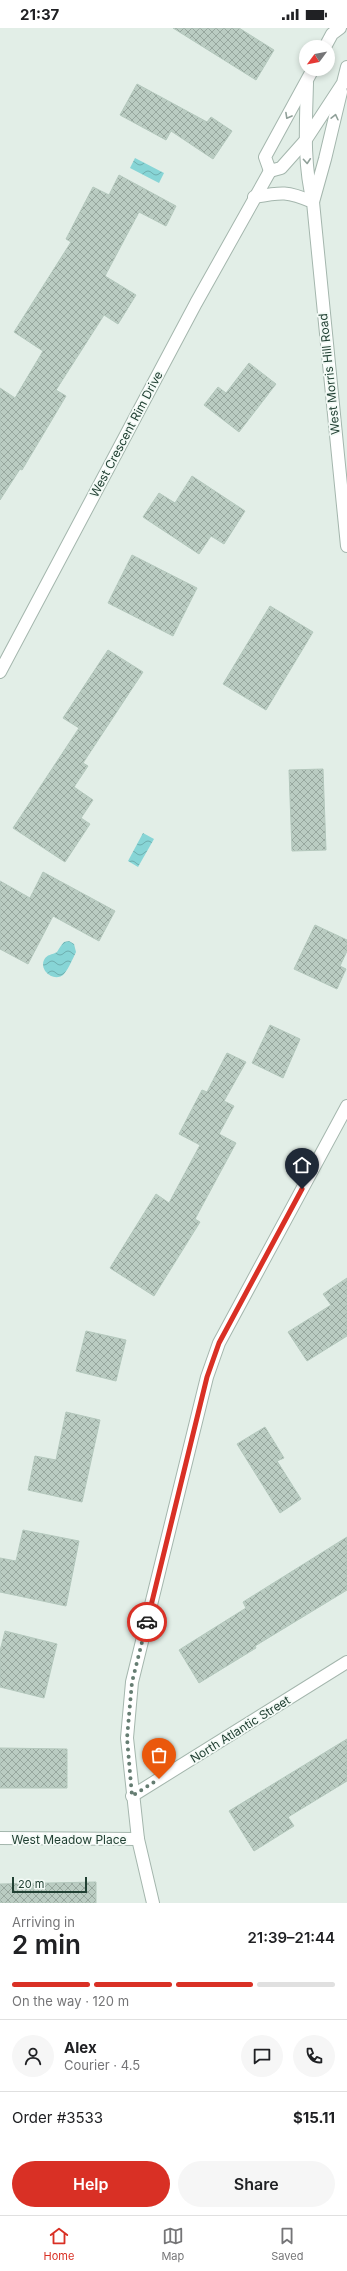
<!DOCTYPE html>
<html lang="en">
<head>
<meta charset="utf-8">
<style>
	:root { --surface:#fff; --page:#f6f6f6; --text:#202124; --muted:#757577; --line:#e0e0e0; --accent:#d93025 }
	body { margin:0; font-family:Inter,sans-serif; background:var(--page); color:var(--text); height:100vh; display:flex; flex-direction:column; font-size:15px; white-space:nowrap }
	* { box-sizing:border-box; margin:0 }
	p { font-size:13px; color:var(--muted) }
	.icon { flex:none; width:22px; height:22px; fill:none; stroke:currentColor; stroke-width:2; stroke-linecap:round; stroke-linejoin:round }
	.map { position:relative; height:1875px; overflow:hidden }
	.sheet { display:flex; flex-direction:column; background:var(--surface); flex:1 }
	.sheet>* { flex:none }
	.needle { width:26px; rotate:238deg }
	.tools { position:absolute; left:299px; top:12px; display:grid; gap:8px }
	.tools a { display:grid; place-items:center; width:36px; height:36px; border-radius:50%; background:var(--surface); box-shadow:0 2px 6px #0003; font-size:20px }
	.scale { position:absolute; left:12px; bottom:10px; width:75px; box-sizing:border-box; padding-left:4px; border:2px solid #214033; border-top:0; font-size:11px; line-height:14px; white-space:nowrap; color:#214033; -webkit-text-stroke:3px #f3faf6; paint-order:stroke }
	.pin { position:absolute; display:grid; place-items:center; width:34px; height:34px; color:#fff; margin:-41px -17px; border-radius:50% 50% 50% 0; rotate:-45deg; box-shadow:0 0 4px #0007 }
	.pin .icon { rotate:45deg }
	.courier { position:absolute; display:grid; place-items:center; width:40px; height:40px; margin:-20px; border:3px solid #d93025; border-radius:50%; background:#fff; color:#222; box-shadow:0 1px 5px #0007 }
	.overview em { font-style:normal; font-weight:600 }
	.overview div { display:flex; flex-direction:column-reverse }
	.overview { display:flex; align-items:center; justify-content:space-between; height:68px; padding:0 12px }
	h1 { font-size:26px; font-weight:600; line-height:30px }
	.bar { display:grid; grid-template-columns:repeat(4,1fr); gap:6px 4px; align-content:center; height:48px; padding:0 12px }
	.bar i { height:5px; border-radius:3px; background:var(--line) }
	.bar .selected { background:var(--accent) }
	.bar p { grid-column:span 4 }
	.line { display:flex; align-items:center; gap:10px; padding:0 12px; border-top:1px solid var(--line) }
	.line div { flex:1 }
	.round { display:grid; place-items:center; flex:none; width:42px; height:42px; border-radius:21px; background:var(--page) }
	.primary-button { display:flex; gap:8px; margin-top:auto; padding:8px 12px }
	.primary-button a { flex:1; height:46px; border-radius:24px; background:var(--accent); color:#fff; font-size:16px; font-weight:600; line-height:46px; text-align:center }
	.primary-button a+a { background:var(--page); color:var(--text) }
	.status { display:flex; justify-content:space-between; align-items:center; height:28px; padding:0 20px; background:var(--surface); direction:ltr }
	.status svg { height:11px; fill:currentColor }
	.dock { display:flex; justify-content:space-around; align-items:center; height:56px; border-top:1px solid var(--line); background:var(--surface); font-size:11px; color:var(--muted) }
	.dock a { display:grid; justify-items:center; gap:2px }
	.dock .selected { color:var(--accent) }
	.map>svg:first-child { display:block }
	.water { fill:url(#water-waves) }
	.building { fill:url(#building-cross-hatch); stroke:#b4c8bd }
	.lines { fill:none; stroke-linecap:round; stroke-linejoin:round }
	.minor-casing { stroke:#a4b6ad; stroke-width:14 }
	.minor { stroke:#fff; stroke-width:12 }
	.oneway { stroke:#90a099 }
	.done { stroke:#657d72; stroke-width:4; stroke-dasharray:0 7.2 }
	.route { stroke:#d93025; stroke-width:5 }
	.labels { text-anchor:middle; dominant-baseline:central; stroke-width:3.5; stroke-linejoin:round; paint-order:stroke }
	.street-label { font-size:12px; fill:#214033; stroke:#f3faf6 }
</style>
</head>
<body>
<div class="status"><b>21:37</b><svg viewBox="0 0 49 12"><path d="M0 12V9h3v3zM5 12V6h3v6zM10 12V3h3v9zM15 12V0h3v12zM26 1h20v11H26zM47 4h2v5h-2z"/></svg></div>
<div class="map">
<svg width="347" height="1875" viewBox="0 0 347 1875">
	<defs>
		<pattern id="water-waves" width="16" height="10" patternUnits="userSpaceOnUse"><rect width="16" height="10" fill="#87d5d6"/><path d="M0 5q4-4 8 0t8 0" fill="none" stroke="#6eaeae"/></pattern>
		<pattern id="building-cross-hatch" width="8" height="8" patternUnits="userSpaceOnUse"><rect width="8" height="8" fill="#baccc2"/><path d="M0 0l8 8M0 8l8-8" fill="none" stroke="#97a79e"/></pattern>
	</defs>
	<rect width="100%" height="100%" fill="#e2eee7"/>
	<!-- water -->
	<g class="water">
		<path d="M 135,130 L 164,145 L 159,155 L 130,140 Z"/>
		<path d="M 143,805 L 154,811 L 138,839 L 128,833 Z"/>
		<path d="M 69,913 L 74,916 L 76,924 C 73,930 69,940 64,946 C 55,955 39,943 44,932 C 47,926 52,927 57,924 C 59,921 61,917 64,914 Z"/>
	</g>
	<!-- building -->
	<g class="building">
		<path d="M 173,0 L 239,0 L 274,22 L 256,52 Z"/>
		<path d="M 137,56 L 207,94 L 211,89 L 232,103 L 213,131 L 171,103 L 166,112 L 120,87 Z"/>
		<path d="M 119,147 L 176,178 L 166,198 L 139,184 L 105,248 L 136,267 L 118,296 L 104,287 L 56,362 L 66,368 L 22,442 L 20,441 L 0,472 L 0,360 L 15,370 L 43,323 L 14,304 L 71,214 L 66,211 L 93,159 L 109,167 Z"/>
		<path d="M 249,335 L 276,356 L 239,404 L 204,377 L 218,359 L 226,365 Z"/>
		<path d="M 192,448 L 245,483 L 224,516 L 211,508 L 199,526 L 143,489 L 159,465 L 175,475 Z"/>
		<path d="M 132,527 L 197,560 L 173,608 L 108,575 Z"/>
		<path d="M 270,578 L 313,604 L 266,682 L 223,656 Z"/>
		<path d="M 108,622 L 143,644 L 83,735 L 88,738 L 74,759 L 93,772 L 81,790 L 90,796 L 65,834 L 13,800 L 79,700 L 63,690 Z"/>
		<path d="M 323,741 L 326,822 L 292,823 L 289,742 Z"/>
		<path d="M 43,844 L 115,883 L 99,913 L 53,888 L 28,936 L 0,921 L 0,853 L 30,870 Z"/>
		<path d="M 315,897 L 347,912 L 347,923 L 340,938 L 346,941 L 337,961 L 294,941 Z"/>
		<path d="M 270,997 L 300,1011 L 283,1050 L 252,1035 Z"/>
		<path d="M 227,1025 L 246,1034 L 224,1073 L 234,1078 L 219,1106 L 236,1115 L 195,1191 L 200,1194 L 154,1268 L 110,1240 L 156,1166 L 169,1175 L 200,1117 L 179,1106 L 202,1062 L 207,1064 Z"/>
		<path d="M 347,1250 L 347,1308 L 307,1333 L 288,1304 L 331,1277 L 323,1266 Z"/>
		<path d="M 86,1303 L 126,1312 L 116,1353 L 76,1343 Z"/>
		<path d="M 66,1384 L 100,1392 L 82,1474 L 28,1462 L 35,1428 L 56,1432 Z"/>
		<path d="M 265,1399 L 284,1430 L 277,1433 L 301,1471 L 280,1485 L 237,1416 Z"/>
		<path d="M 23,1502 L 79,1513 L 66,1578 L 0,1564 L 0,1530 L 16,1533 Z"/>
		<path d="M 347,1509 L 347,1562 L 255,1618 L 256,1620 L 199,1655 L 179,1622 L 246,1580 L 243,1574 Z"/>
		<path d="M 5,1603 L 57,1616 L 44,1670 L 0,1659 L 0,1623 Z"/>
		<path d="M 347,1711 L 347,1753 L 288,1789 L 294,1798 L 254,1823 L 229,1783 Z"/>
		<path d="M 0,1720 L 67,1721 L 67,1760 L 0,1760 Z"/>
		<path d="M 96,1854 L 96,1875 L 0,1875 L 0,1856 Z"/>
	</g>
	<g class="lines">
		<!-- minor casing -->
		<g class="minor-casing">
			<g id="minor">
				<path d="M 325,19 L 332,6 L 340,0"/>
				<path d="M 313,41 L 265,129 L 270,143 L 281,140 L 305,113 L 343,55 L 347,39"/>
				<path d="M 307,55 C 306,95 303,135 313,174 L 325,131 L 341,64"/>
				<path d="M 254,169 C 282,164 287,163 313,174 L 347,518"/>
				<path d="M 0,644 L 196,275 L 270,143"/>
				<path d="M 132,1768 L 347,1634"/>
				<path d="M 0,1810 L 138,1811"/>
				<path d="M 153,1875 L 138,1811 L 127,1710 L 132,1654 L 207,1349 L 219,1315 L 347,1078"/>
			</g>
		</g>
		<!-- minor -->
		<use href="#minor" class="minor"/>
	</g>
	<!-- one-way arrows -->
	<defs><path id="oneway-chevron" d="M-2-3.5L2.5 0L-2 3.5" fill="none" stroke-width="1.6" stroke-linecap="round" stroke-linejoin="round"/></defs>
	<g class="oneway">
		<use href="#oneway-chevron" transform="translate(288 88) rotate(119)"/>
		<use href="#oneway-chevron" transform="translate(335 89) rotate(-77)"/>
		<use href="#oneway-chevron" transform="translate(307 133) rotate(86)"/>
	</g>
	<g class="lines">
		<!-- done -->
		<path class="done" d="M 147,1594 L 132,1654 L 127,1710 L 132,1768 L 159,1751"/>
		<!-- route -->
		<path class="route" d="M 147,1594 L 207,1349 L 219,1315 L 302,1161"/>
	</g>
	<g class="labels">
		<!-- street labels -->
		<g class="street-label">
			<text transform="translate(329 346) rotate(-96)">West Morris Hill Road</text>
			<text transform="translate(126 406) rotate(-62)">West Crescent Rim Drive</text>
			<text transform="translate(240 1701) rotate(-32)">North Atlantic Street</text>
			<text x="69" y="1811">West Meadow Place</text>
		</g>
	</g>
</svg>
<div class="tools">
<a><svg class="needle" viewBox="-14 -14 28 28"><path d="M0-13l5 13h-10z" fill="#e53935"/><path d="M0 13l5-13h-10z" fill="#757577"/></svg></a>
</div>
<div class="scale">20 m</div>
<div class="pin" style="left:159px;top:1751px;background:#ea580c"><svg class="icon" aria-label="bag" viewBox="0 0 24 24"><path d="M5 8h14l-1 12H6zM9 8a3 3 0 0 1 6 0"/></svg></div>
<div class="pin" style="left:302px;top:1161px;background:#1f2937"><svg class="icon" aria-label="home" viewBox="0 0 24 24"><path d="M3 11l9-7 9 7M6 9v11h12V9"/></svg></div>
<div class="courier" style="left:147px;top:1594px"><svg class="icon" aria-label="car" viewBox="0 0 24 24"><path d="M5 17H2v-5l4-1 3-4h7l3 4 3 1v5h-3M9 17h6M6 11h13"/><circle cx="7" cy="17" r="2"/><circle cx="17" cy="17" r="2"/></svg></div>
</div>
<section class="sheet">
<div class="overview"><div><h1>2 min</h1><p>Arriving in</p></div><em>21:39–21:44</em></div>
<div class="bar"><i class="selected"></i><i class="selected"></i><i class="selected"></i><i></i><p>On the way · 120 m</p></div>
<div class="line" style="height:72px"><a class="round"><svg class="icon" aria-label="person" viewBox="0 0 24 24"><circle cx="12" cy="8" r="4"/><path d="M4 21q1-7 8-7t8 7"/></svg></a><div><b>Alex</b><p>Courier · 4.5</p></div><a class="round"><svg class="icon" aria-label="chat" viewBox="0 0 24 24"><path d="M4 5h16v11H9l-5 4z"/></svg></a><a class="round"><svg class="icon" aria-label="phone" viewBox="0 0 24 24"><path d="M5 4h4l2 5-3 2q2 4 5 5l2-3 5 2v4C11 20 4 13 5 4z"/></svg></a></div>
<div class="line" style="height:52px"><div>Order #3533</div><b>$15.11</b></div>
<div class="primary-button"><a>Help</a><a>Share</a></div>
</section>
<nav class="dock">
<a class="selected"><svg class="icon" aria-label="home" viewBox="0 0 24 24"><path d="M3 11l9-7 9 7M6 9v11h12V9"/></svg>Home</a>
<a><svg class="icon" aria-label="map" viewBox="0 0 24 24"><path d="M3 6l6-2 6 2 6-2v14l-6 2-6-2-6 2zM9 4v14M15 6v14"/></svg>Map</a>
<a><svg class="icon" aria-label="saved" viewBox="0 0 24 24"><path d="M7 4h10v16l-5-4-5 4z"/></svg>Saved</a>
</nav>
</body>
</html>
